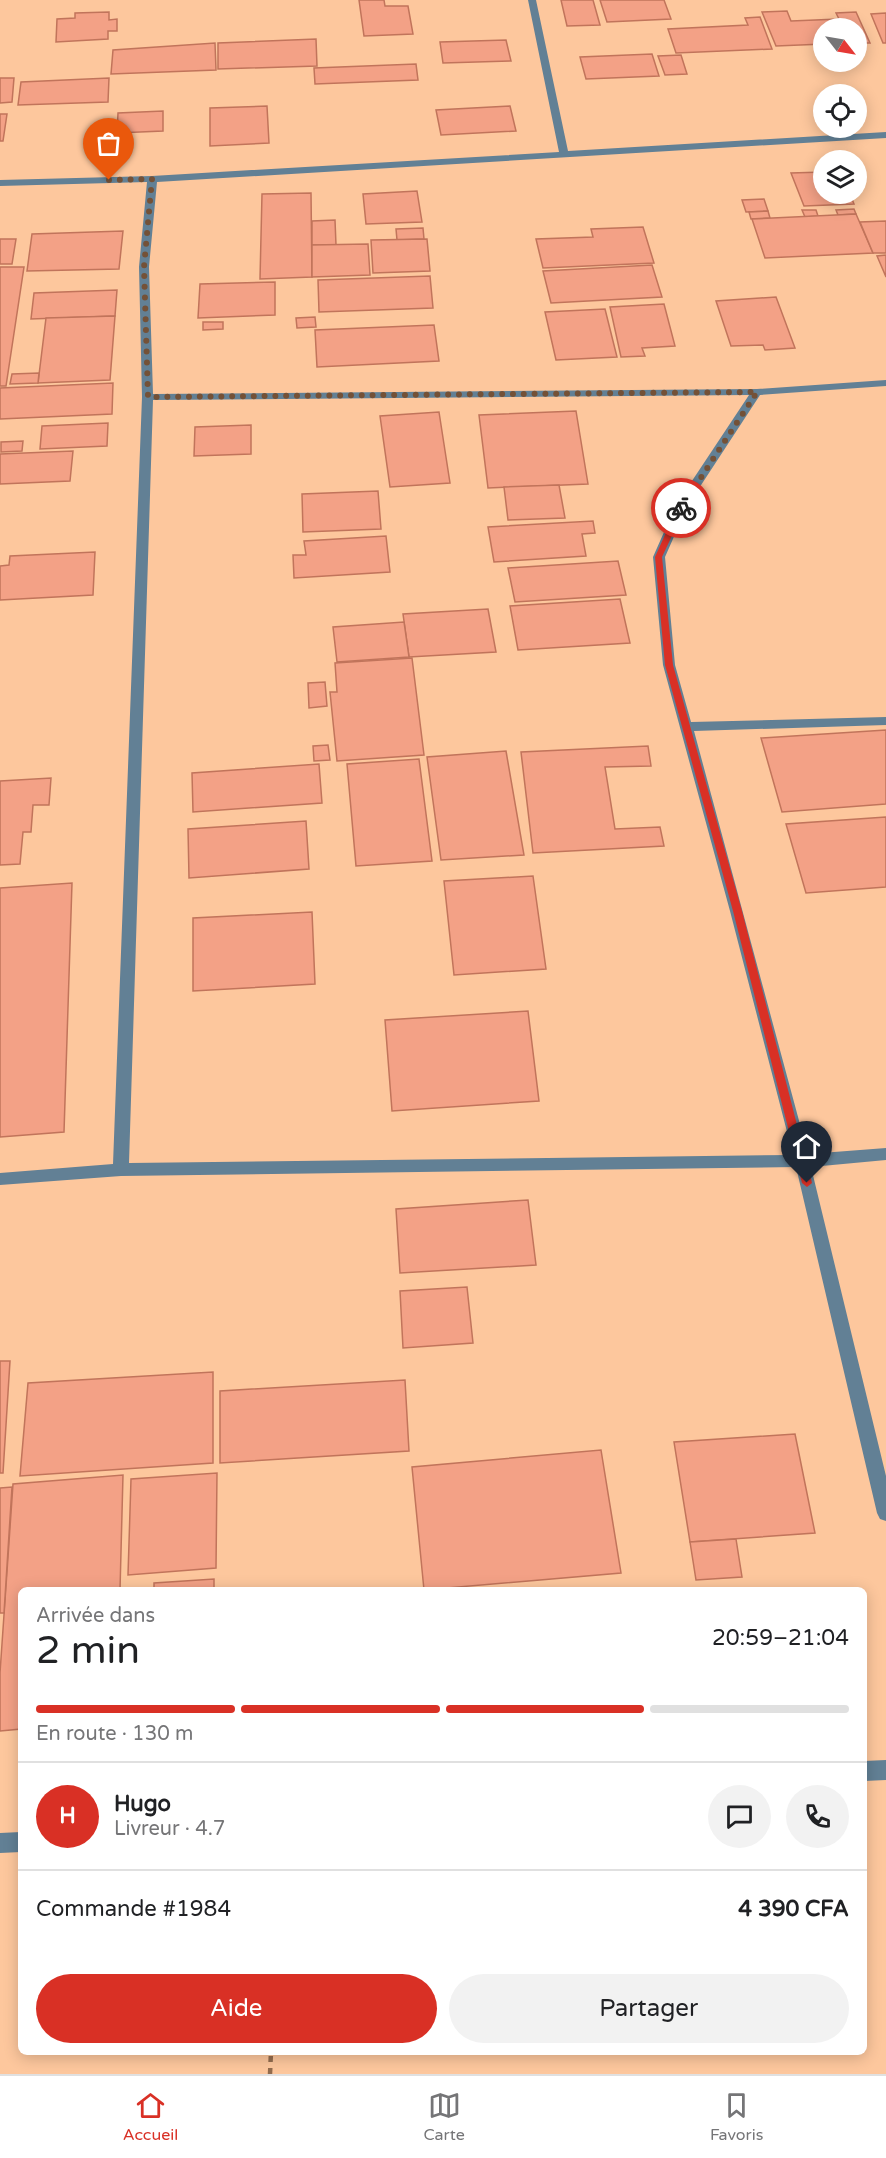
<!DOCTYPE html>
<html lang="fr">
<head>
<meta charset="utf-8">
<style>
	:root { --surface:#fff; --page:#f2f2f2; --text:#202124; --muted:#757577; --line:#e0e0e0; --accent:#d93025 }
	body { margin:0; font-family:"Varela Round",sans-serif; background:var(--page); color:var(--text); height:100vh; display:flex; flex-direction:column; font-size:22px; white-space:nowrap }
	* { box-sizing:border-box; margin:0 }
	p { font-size:20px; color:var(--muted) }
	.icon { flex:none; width:33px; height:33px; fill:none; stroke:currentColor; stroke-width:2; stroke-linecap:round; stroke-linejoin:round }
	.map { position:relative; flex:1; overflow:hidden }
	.panel { position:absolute; left:18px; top:1587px; width:849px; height:468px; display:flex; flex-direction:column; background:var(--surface); border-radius:9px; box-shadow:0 3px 15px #0003 }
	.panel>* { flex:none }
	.needle { width:39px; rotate:121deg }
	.tools { position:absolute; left:813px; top:18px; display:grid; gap:12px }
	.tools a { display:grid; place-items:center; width:54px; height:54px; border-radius:50%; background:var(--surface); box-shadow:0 3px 15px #0003; font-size:30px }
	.pin { position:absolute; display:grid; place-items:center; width:51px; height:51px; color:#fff; margin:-62px -26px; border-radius:50% 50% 50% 0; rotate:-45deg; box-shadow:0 0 6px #0007 }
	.pin .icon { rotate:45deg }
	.courier { position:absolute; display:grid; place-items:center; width:60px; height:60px; margin:-30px; border:4px solid #d93025; border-radius:50%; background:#fff; color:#222; box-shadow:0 2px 8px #0007 }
	.summary em { font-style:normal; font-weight:600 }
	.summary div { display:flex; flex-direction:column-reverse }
	.summary { display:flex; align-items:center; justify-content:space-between; height:102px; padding:0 18px }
	h1 { font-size:39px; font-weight:600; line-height:45px }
	.bar { display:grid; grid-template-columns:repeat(4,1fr); gap:9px 6px; align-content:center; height:72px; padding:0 18px }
	.bar i { height:8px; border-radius:4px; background:var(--line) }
	.bar .selected { background:var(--accent) }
	.bar p { grid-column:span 4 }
	.line { display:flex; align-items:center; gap:15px; padding:0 18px; border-top:2px solid var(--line) }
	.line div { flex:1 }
	.round { display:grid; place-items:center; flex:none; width:63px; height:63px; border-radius:32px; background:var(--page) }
	.action { display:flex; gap:12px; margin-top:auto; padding:12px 18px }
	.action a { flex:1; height:69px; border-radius:36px; background:var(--accent); color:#fff; font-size:24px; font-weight:600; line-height:69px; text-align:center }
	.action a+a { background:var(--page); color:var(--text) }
	.tabs { display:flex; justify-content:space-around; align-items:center; height:84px; border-top:2px solid var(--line); background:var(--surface); font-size:16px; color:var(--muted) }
	.tabs a { display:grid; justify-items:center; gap:3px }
	.tabs .selected { color:var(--accent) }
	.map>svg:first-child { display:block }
	.building { fill:#f3a186; stroke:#c1745b; stroke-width:1.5 }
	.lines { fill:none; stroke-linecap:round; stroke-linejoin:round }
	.path { stroke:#936c4e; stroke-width:4.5; stroke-dasharray:6 6; stroke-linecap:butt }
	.minor { fill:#628095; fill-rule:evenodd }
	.route { fill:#d93025 }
	.done { stroke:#745137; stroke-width:6; stroke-dasharray:0 10.8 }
</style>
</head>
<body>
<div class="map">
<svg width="886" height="2074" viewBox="0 0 886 2074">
	<rect width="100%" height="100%" fill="#fdc79d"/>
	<!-- building -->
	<g class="building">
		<path d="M 359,0 L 384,0 L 385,6 L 408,6 L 413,34 L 364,36 Z"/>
		<path d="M 561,0 L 593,0 L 600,25 L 567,26 Z"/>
		<path d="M 600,0 L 664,0 L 671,19 L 607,22 Z"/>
		<path d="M 787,11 L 791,21 L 839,19 L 836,13 L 856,12 L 870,43 L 856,43 L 856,28 L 824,28 L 824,44 L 776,46 L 762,12 Z"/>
		<path d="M 109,12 L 109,20 L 117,19 L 117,31 L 108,31 L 108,39 L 56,42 L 57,19 L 75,18 L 75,13 Z"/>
		<path d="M 886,13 L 886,43 L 883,43 L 871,14 Z"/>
		<path d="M 760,17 L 772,49 L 676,53 L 668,29 L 748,25 L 745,18 Z"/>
		<path d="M 316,39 L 317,66 L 218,69 L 218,43 Z"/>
		<path d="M 506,40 L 511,61 L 443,63 L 440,42 Z"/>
		<path d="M 215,43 L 216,70 L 111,74 L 113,50 Z"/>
		<path d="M 652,54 L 659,76 L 586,79 L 580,57 Z"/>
		<path d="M 681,55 L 687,74 L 665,75 L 658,56 Z"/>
		<path d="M 416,64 L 418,80 L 315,84 L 314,68 Z"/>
		<path d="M 0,78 L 14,78 L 12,102 L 0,103 Z"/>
		<path d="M 109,78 L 108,102 L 18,105 L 21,82 Z"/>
		<path d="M 267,106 L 269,143 L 210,146 L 210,108 Z"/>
		<path d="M 510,106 L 516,131 L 441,135 L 436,110 Z"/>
		<path d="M 163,111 L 163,131 L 117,133 L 118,113 Z"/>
		<path d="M 0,114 L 7,114 L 3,141 L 0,141 Z"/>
		<path d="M 824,172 L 824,194 L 850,194 L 854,204 L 804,206 L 791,173 Z"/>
		<path d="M 417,191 L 422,222 L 366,224 L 363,194 Z"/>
		<path d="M 311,193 L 312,277 L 260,279 L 262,194 Z"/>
		<path d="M 764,199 L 768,211 L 746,212 L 742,200 Z"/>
		<path d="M 854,209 L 856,214 L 838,215 L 836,210 Z"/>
		<path d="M 802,210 L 816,210 L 818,216 L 805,217 Z"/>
		<path d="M 768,211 L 770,218 L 751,219 L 749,212 Z"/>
		<path d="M 856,214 L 873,253 L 765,258 L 752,219 Z"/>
		<path d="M 335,220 L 336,245 L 312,245 L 312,221 Z"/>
		<path d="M 886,221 L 886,253 L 873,253 L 860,222 Z"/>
		<path d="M 643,227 L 654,263 L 543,268 L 536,239 L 593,237 L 591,229 Z"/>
		<path d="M 423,228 L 424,239 L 397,240 L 396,229 Z"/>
		<path d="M 123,231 L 119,269 L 27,271 L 32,234 Z"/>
		<path d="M 0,239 L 16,239 L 12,264 L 0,264 Z"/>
		<path d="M 427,239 L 430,271 L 373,273 L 371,240 Z"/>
		<path d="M 368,244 L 370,275 L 312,277 L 312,245 Z"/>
		<path d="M 886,255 L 886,277 L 877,256 Z"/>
		<path d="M 652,265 L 662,297 L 551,303 L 543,271 Z"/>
		<path d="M 0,267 L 24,267 L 6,386 L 0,386 Z"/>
		<path d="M 430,276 L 433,308 L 319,312 L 318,280 Z"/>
		<path d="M 275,282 L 275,315 L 198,318 L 200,284 Z"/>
		<path d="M 117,290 L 115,316 L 31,319 L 34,293 Z"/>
		<path d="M 776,297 L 795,348 L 765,350 L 763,345 L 731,346 L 716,301 Z"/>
		<path d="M 664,304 L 675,346 L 642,348 L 645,356 L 621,357 L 610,307 Z"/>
		<path d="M 605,309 L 617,357 L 556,360 L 545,312 Z"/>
		<path d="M 115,316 L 110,380 L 38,383 L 46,318 Z"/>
		<path d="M 315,317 L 316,327 L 297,328 L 296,318 Z"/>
		<path d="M 203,322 L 223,322 L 223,329 L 203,330 Z"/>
		<path d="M 434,325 L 439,361 L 317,367 L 315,330 Z"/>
		<path d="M 39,373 L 38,383 L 10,384 L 12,374 Z"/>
		<path d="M 113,383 L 112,414 L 0,419 L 0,388 Z"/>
		<path d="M 576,411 L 588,484 L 488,488 L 479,415 Z"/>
		<path d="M 439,412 L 450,483 L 390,487 L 380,416 Z"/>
		<path d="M 108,423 L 107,446 L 40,449 L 42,426 Z"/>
		<path d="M 251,425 L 251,454 L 194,456 L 195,427 Z"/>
		<path d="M 23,441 L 22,451 L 1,452 L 1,442 Z"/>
		<path d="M 73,451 L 70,481 L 0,484 L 0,454 Z"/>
		<path d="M 559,485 L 565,518 L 508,520 L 504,487 Z"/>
		<path d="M 378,491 L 381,529 L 303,532 L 302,494 Z"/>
		<path d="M 593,521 L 595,533 L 582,534 L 586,556 L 494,562 L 488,527 Z"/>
		<path d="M 386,536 L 390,572 L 294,578 L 293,555 L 306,555 L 304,541 Z"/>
		<path d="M 95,552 L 93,595 L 0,600 L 0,566 L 9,565 L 10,556 Z"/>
		<path d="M 618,561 L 626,595 L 515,602 L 508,568 Z"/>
		<path d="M 620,599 L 630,643 L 518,650 L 510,606 Z"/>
		<path d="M 488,609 L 496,652 L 409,657 L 403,614 Z"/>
		<path d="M 404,622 L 409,657 L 337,662 L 333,627 Z"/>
		<path d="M 412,658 L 424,755 L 337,761 L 330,692 L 337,692 L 335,663 Z"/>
		<path d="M 325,682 L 327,706 L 309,708 L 308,683 Z"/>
		<path d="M 886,730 L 886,804 L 782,812 L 761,738 Z"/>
		<path d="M 328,745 L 330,760 L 314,761 L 313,746 Z"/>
		<path d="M 648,746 L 651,766 L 605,767 L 615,829 L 660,827 L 664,846 L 533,853 L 521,752 Z"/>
		<path d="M 506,751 L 524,855 L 441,860 L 427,757 Z"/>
		<path d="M 419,759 L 432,861 L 356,866 L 347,764 Z"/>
		<path d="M 319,764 L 322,803 L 193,812 L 192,773 Z"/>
		<path d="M 51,778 L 49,805 L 33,805 L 31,832 L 23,832 L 20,864 L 0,865 L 0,781 Z"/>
		<path d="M 886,817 L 886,887 L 806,893 L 786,824 Z"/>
		<path d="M 306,821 L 309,869 L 189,878 L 188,829 Z"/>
		<path d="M 533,876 L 546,969 L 454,975 L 444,881 Z"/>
		<path d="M 72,883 L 64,1132 L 0,1137 L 0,888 Z"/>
		<path d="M 312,912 L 315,984 L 193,991 L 193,918 Z"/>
		<path d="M 528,1011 L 539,1101 L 392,1111 L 385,1020 Z"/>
		<path d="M 528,1200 L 536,1265 L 400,1273 L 396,1209 Z"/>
		<path d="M 467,1287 L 473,1343 L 403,1348 L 400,1291 Z"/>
		<path d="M 0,1361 L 10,1361 L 3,1473 L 0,1473 Z"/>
		<path d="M 213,1372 L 213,1463 L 20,1476 L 28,1383 Z"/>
		<path d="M 405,1380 L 409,1451 L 220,1463 L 220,1391 Z"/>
		<path d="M 795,1434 L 815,1533 L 690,1542 L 674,1442 Z"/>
		<path d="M 601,1450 L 621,1573 L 424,1590 L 412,1467 Z"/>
		<path d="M 217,1473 L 216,1568 L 128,1575 L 131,1479 Z"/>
		<path d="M 123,1475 L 120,1590 L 21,1590 L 21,1729 L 0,1731 L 0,1673 L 13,1484 Z"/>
		<path d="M 12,1487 L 4,1613 L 0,1613 L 0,1488 Z"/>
		<path d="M 736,1539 L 742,1577 L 696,1580 L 690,1542 Z"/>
		<path d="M 214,1579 L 214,1590 L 154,1590 L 154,1583 Z"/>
	</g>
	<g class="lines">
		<!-- path -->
		<path class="path" d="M 270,2074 L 271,2052"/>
		<!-- minor -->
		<g class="minor">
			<path d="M 528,0 L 536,0 L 568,151 L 886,132 L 886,138 L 157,182 L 149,267 L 153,394 L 757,389 L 886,380 L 886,386 L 760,395 L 688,505 L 665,557 L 675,665 L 691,722 L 886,717 L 886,725 L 694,731 L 808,1154 L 886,1148 L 886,1160 L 811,1167 L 886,1476 L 886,1521 L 880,1519 L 877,1513 L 796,1167 L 121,1176 L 0,1185 L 0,1173 L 113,1164 L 142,397 L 139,267 L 147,182 L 0,186 L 0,180 L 152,176 L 559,152 ZM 749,395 L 676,505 L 653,557 L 663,665 L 730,911 L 793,1155 L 129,1163 L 153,400 Z"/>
			<path d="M 886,1760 L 886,1780 L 864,1781 L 864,1761 Z"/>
			<path d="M 21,1832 L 21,1852 L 0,1853 L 0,1833 Z"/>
		</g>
	</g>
	<!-- route -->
	<path class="route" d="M 681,505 L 685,508 L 662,557 L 673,665 L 742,911 L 812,1183 L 807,1187 L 802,1183 L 733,911 L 665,665 L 655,557 L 677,508 Z"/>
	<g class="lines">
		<!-- done -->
		<path class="done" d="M 109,180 L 152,179 L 144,267 L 148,397 L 757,392 L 681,508"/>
	</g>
</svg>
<div class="tools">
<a><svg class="needle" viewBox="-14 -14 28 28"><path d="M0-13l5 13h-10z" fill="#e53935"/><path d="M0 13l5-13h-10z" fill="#757577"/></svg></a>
<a><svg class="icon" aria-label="locate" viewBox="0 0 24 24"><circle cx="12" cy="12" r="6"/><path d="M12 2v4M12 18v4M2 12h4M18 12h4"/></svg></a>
<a><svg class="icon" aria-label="layers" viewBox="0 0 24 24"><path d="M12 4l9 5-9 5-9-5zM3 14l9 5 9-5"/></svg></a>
</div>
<div class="pin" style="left:109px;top:180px;background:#ea580c"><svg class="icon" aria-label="bag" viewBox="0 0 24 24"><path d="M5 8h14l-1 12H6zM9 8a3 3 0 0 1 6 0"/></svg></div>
<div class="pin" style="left:807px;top:1183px;background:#1f2937"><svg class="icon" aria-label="home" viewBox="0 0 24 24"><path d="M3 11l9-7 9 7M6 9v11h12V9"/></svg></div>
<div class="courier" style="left:681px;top:508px"><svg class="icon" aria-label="bike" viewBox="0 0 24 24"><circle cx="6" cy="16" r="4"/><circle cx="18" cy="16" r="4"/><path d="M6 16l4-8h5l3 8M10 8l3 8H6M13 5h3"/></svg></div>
<section class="panel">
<div class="summary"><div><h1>2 min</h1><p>Arrivée dans</p></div><em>20:59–21:04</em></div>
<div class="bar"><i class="selected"></i><i class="selected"></i><i class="selected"></i><i></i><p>En route · 130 m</p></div>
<div class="line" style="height:108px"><b class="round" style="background:var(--accent);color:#fff">H</b><div><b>Hugo</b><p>Livreur · 4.7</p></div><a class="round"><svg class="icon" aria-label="chat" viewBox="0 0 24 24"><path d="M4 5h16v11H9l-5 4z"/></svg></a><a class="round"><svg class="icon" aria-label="phone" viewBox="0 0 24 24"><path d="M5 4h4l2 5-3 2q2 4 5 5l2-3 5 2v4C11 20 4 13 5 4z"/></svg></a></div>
<div class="line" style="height:78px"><div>Commande #1984</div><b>4 390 CFA</b></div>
<div class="action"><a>Aide</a><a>Partager</a></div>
</section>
</div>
<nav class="tabs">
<a class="selected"><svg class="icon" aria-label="home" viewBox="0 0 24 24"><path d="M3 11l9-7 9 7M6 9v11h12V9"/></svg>Accueil</a>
<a><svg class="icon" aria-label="map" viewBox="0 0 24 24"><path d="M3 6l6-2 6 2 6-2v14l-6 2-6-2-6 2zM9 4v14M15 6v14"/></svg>Carte</a>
<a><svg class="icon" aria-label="saved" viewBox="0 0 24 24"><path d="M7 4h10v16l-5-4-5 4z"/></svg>Favoris</a>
</nav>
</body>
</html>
